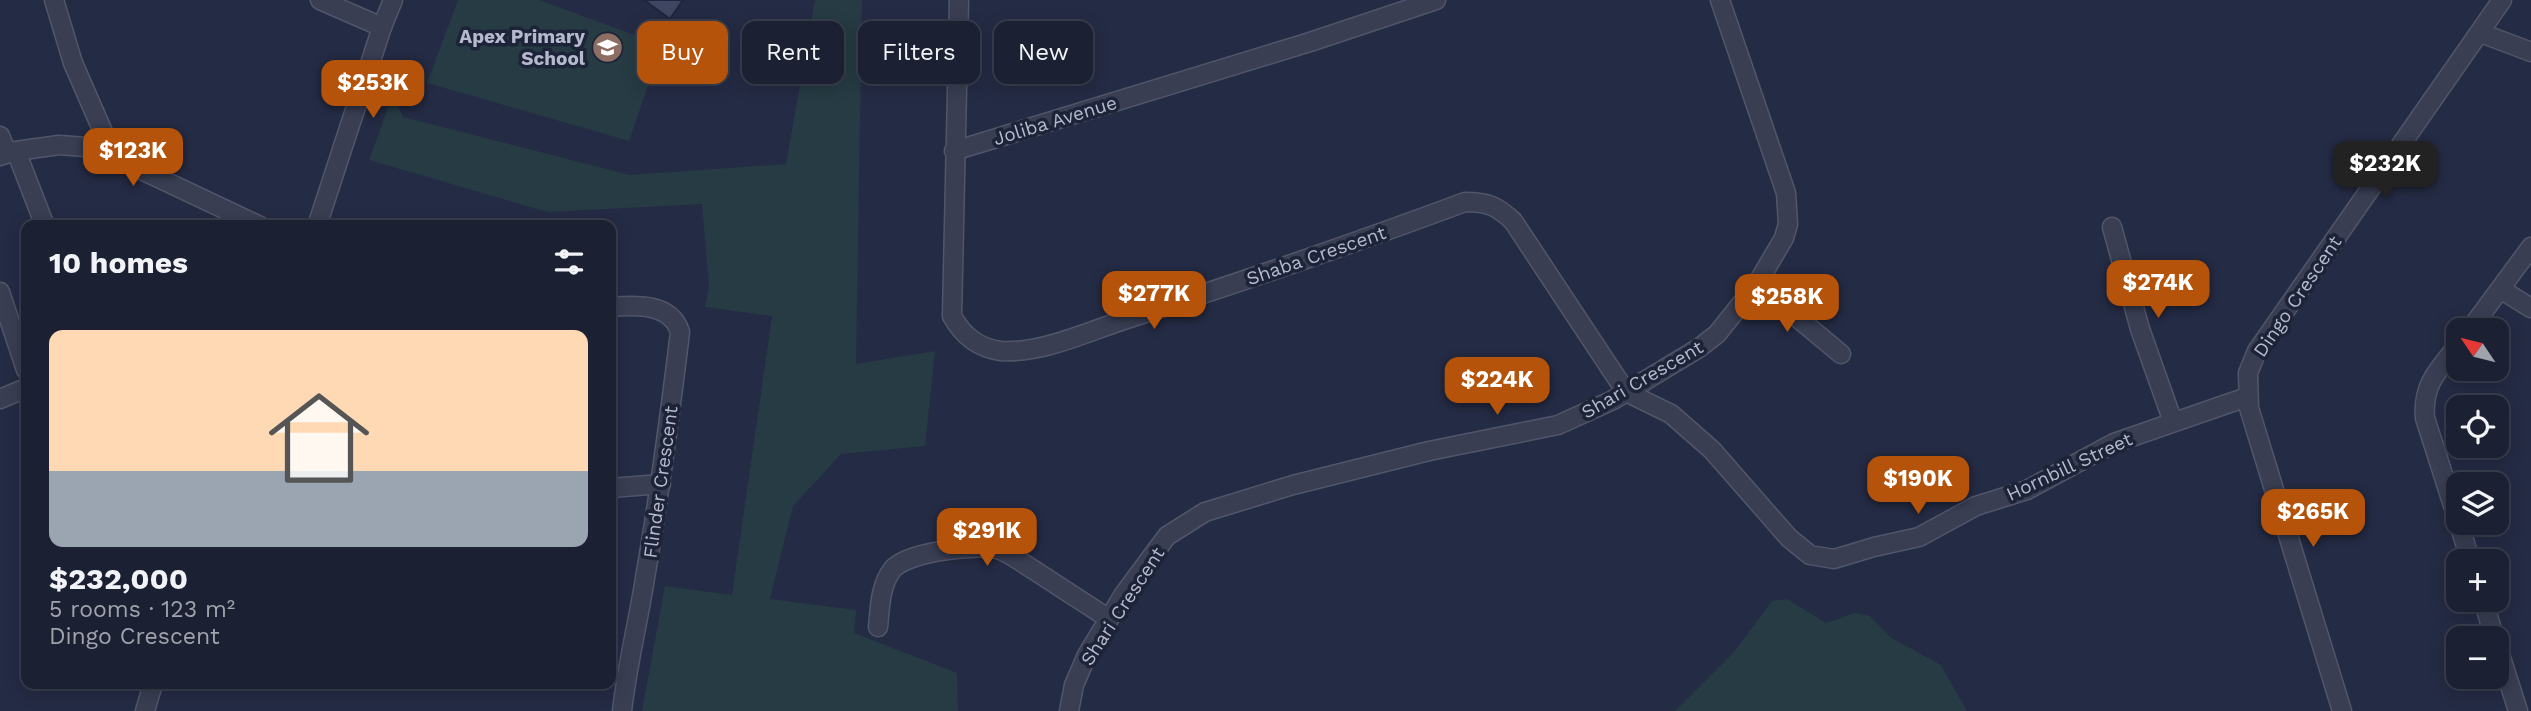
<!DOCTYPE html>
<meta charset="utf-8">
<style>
:root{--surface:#1b2033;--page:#24283b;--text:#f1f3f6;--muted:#a0a3ac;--line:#393e4e;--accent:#b45309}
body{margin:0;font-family:"Work Sans",sans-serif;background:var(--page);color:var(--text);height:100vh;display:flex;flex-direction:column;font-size:26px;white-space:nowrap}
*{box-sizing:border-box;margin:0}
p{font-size:23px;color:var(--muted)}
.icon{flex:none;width:38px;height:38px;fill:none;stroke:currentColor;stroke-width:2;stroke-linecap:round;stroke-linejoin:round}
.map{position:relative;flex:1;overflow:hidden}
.sheet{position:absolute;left:21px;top:220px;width:595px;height:469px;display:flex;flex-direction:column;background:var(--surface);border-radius:14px;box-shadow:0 4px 18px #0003,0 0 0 2px var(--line)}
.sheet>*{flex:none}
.guide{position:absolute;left:637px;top:21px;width:665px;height:63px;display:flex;gap:14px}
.needle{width:46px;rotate:305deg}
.buttons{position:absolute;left:2446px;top:318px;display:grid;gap:14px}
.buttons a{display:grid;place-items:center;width:63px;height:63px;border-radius:14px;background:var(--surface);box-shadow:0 4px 18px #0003,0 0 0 2px var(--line);font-size:35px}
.price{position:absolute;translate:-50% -60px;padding:0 16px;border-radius:14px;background:var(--accent);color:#fff;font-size:23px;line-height:46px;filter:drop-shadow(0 2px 4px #0008)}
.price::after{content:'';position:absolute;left:50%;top:42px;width:21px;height:16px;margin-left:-10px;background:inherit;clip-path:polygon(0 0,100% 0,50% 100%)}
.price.current{background:#222;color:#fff}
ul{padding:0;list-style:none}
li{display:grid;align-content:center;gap:14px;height:371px;padding:0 28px}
li span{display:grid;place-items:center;height:217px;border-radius:14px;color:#555}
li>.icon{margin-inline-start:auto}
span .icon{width:126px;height:126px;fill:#fffc;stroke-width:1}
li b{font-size:30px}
h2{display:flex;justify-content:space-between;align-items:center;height:84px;padding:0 28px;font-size:30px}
.chip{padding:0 24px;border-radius:14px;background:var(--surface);box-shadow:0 4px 18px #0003,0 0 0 2px var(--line);font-size:24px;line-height:63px}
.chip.current{background:var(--accent);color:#fff}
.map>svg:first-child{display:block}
.green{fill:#263b44}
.building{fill:#3e4661;stroke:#1f253a;stroke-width:2}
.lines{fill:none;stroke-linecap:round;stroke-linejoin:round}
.minor-casing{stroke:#51566a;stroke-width:21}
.minor{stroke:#393e53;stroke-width:18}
.labels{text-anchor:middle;stroke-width:7;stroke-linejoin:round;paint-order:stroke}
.poi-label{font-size:19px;font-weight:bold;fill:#b6bacd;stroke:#1d2338;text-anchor:end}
.street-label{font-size:19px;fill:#b6bacd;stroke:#1d2338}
</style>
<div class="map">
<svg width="2531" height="711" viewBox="0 0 2531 711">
<rect width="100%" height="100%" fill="#242b44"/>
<!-- green -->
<g class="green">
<polygon points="458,0 539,0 662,45 629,141 427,83"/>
<polygon points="815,0 862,0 856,364 935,351 925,446 841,454 793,506 770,599 856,610 854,633 957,673 958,711 642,711 665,586 732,595 772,316 705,307 709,286 702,204 548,212 369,160 393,94 403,117 630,175 786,164"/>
<polygon points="1787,599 1826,623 1855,613 1870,616 1890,637 1941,665 1967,711 1675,711 1734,652 1772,601"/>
</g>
<!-- building -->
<polygon class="building" points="644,0 683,0 670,19"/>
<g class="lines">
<defs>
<g id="minor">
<polyline points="54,0 73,63 114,157"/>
<polyline points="320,0 382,27"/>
<path d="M959,0L952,316C963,336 978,348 1001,351C1040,354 1087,332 1124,320C1238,283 1352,244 1465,202C1488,202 1497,206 1513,221L1626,392L1671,414L1712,450L1789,538L1810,555L1834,559L1874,547L1919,537L1976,506L2027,490L2114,443L2247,397"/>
<polyline points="2481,33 2531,52"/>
<polyline points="0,136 7,153"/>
<polyline points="16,151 45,226"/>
<polyline points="954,151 1310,42 1436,0"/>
<polyline points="0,156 16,151 59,145 86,147 114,157 260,226"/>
<polyline points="317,226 382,27 393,0"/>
<polyline points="2112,227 2140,329 2173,422"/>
<polyline points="1757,284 1841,354"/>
<polyline points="2502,290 2531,308"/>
<polyline points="0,292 26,370"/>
<path d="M611,307C636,305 671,303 680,332C670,415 659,497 645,578C638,623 627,666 622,711"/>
<polyline points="2469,331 2531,247"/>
<path d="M2459,344C2439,369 2422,384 2425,418L2471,562"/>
<polyline points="0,399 26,388"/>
<polyline points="611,488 661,484"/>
<polyline points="2483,600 2495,639"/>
<path d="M878,627C880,608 880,586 892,570C905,552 979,543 1000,550C1013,555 1025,565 1037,572C1061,588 1085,603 1109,619"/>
<polyline points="2497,645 2518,711"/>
<polyline points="145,711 153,684"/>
<polyline points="1069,711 1074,685 1087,655 1124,594 1167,536 1205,512 1293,485 1429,451 1558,425 1613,400 1699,348 1717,334 1757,284 1784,238 1788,224 1786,193 1720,0"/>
<polyline points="2342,711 2249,408 2248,373 2257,351 2502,0"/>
</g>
</defs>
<!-- minor casing -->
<use href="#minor" class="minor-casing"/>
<!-- minor -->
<use href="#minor" class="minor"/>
</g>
<!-- icons -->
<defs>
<symbol id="school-disc" viewBox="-11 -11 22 22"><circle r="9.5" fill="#8d6e63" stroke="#1d2338"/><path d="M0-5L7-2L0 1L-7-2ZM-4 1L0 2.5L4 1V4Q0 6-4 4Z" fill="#fff"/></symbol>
</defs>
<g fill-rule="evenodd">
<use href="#school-disc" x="590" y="30" width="35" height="35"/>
</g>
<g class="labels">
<!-- poi labels -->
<g class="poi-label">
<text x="585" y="43">Apex Primary<tspan x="585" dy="22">School</tspan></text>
</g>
<!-- street labels -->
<g class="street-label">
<text transform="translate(1055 120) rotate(-17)" y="7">Joliba Avenue</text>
<text transform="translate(1316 255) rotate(-19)" y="7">Shaba Crescent</text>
<text transform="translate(2297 296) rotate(-56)" y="7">Dingo Crescent</text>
<text transform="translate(1642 379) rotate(-30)" y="7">Shari Crescent</text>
<text transform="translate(2069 466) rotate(-25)" y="7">Hornbill Street</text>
<text transform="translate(660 482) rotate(-82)" y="7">Flinder Crescent</text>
<text transform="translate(1122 606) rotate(-57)" y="7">Shari Crescent</text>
</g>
</g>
</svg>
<div class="buttons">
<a><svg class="needle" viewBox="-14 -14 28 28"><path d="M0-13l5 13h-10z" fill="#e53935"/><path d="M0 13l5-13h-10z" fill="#a0a3ac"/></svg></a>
<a><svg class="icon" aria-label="locate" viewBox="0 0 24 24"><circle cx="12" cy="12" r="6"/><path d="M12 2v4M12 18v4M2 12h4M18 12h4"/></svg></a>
<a><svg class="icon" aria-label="layers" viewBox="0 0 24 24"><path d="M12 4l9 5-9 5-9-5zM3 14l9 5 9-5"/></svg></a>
<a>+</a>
<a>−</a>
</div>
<b class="price" style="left:373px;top:120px">$253K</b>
<b class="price" style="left:133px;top:188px">$123K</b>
<b class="price current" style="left:2385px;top:201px">$232K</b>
<b class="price" style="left:2158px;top:320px">$274K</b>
<b class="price" style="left:1154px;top:331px">$277K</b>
<b class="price" style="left:1787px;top:334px">$258K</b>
<b class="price" style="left:1497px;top:417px">$224K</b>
<b class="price" style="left:1918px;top:516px">$190K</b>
<b class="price" style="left:2313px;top:549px">$265K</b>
<b class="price" style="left:987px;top:568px">$291K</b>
<div class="guide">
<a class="chip current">Buy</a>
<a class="chip">Rent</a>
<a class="chip">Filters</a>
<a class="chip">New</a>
</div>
<section class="sheet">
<h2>10 homes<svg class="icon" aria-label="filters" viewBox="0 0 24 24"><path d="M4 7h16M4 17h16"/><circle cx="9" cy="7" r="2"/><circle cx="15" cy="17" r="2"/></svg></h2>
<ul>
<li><span style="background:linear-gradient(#ffd9b3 65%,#9aa5b1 0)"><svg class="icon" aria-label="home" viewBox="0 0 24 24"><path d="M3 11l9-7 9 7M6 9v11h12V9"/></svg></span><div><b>$232,000</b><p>5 rooms · 123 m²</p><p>Dingo Crescent</p></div></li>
</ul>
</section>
</div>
